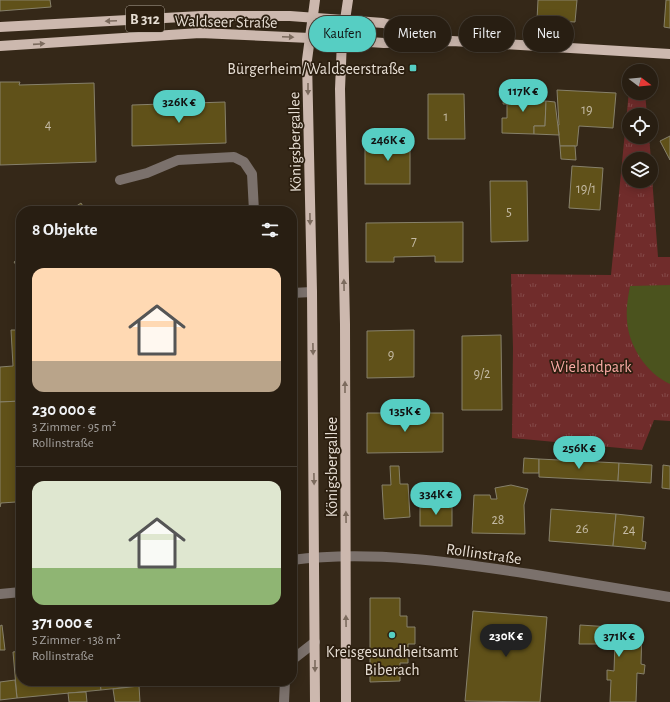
<!DOCTYPE html>
<html lang="de">
<meta charset="utf-8">
<style>
:root{--surface:#281e12;--page:#30271b;--text:#f1f3f6;--muted:#a5a29f;--line:#443c32;--accent:#56cec3}
body{margin:0;font-family:"Alegreya Sans",sans-serif;background:var(--page);color:var(--text);height:100vh;display:flex;flex-direction:column;font-size:15px;white-space:nowrap}
*{box-sizing:border-box;margin:0}
p{font-size:13px;color:var(--muted)}
.icon{flex:none;width:22px;height:22px;fill:none;stroke:currentColor;stroke-width:2;stroke-linecap:round;stroke-linejoin:round}
.map{position:relative;flex:1;overflow:hidden}
.sheet{position:absolute;left:16px;top:206px;width:281px;height:480px;display:flex;flex-direction:column;background:var(--surface);border-radius:16px;box-shadow:0 2px 10px #0003,0 0 0 1px var(--line)}
.sheet>*{flex:none}
.guide{position:absolute;left:309px;top:16px;width:301px;height:36px;display:flex;gap:8px}
.needle{width:26px;rotate:106deg}
.buttons{position:absolute;left:622px;top:64px;display:grid;gap:8px}
.buttons a{display:grid;place-items:center;width:36px;height:36px;border-radius:50%;background:var(--surface);box-shadow:0 2px 10px #0003,0 0 0 1px var(--line);font-size:20px}
.price{position:absolute;translate:-50% -34px;padding:0 9px;border-radius:14px;background:var(--accent);color:#111;font-size:13px;line-height:26px;filter:drop-shadow(0 1px 2px #0008)}
.price::after{content:'';position:absolute;left:50%;top:24px;width:12px;height:9px;margin-left:-6px;background:inherit;clip-path:polygon(0 0,100% 0,50% 100%)}
.price.selected{background:#222;color:#fff}
ul{padding:0;list-style:none}
li{display:grid;align-content:center;gap:8px;height:212px;padding:0 16px}
li+li{border-top:1px solid var(--line)}
li span{display:grid;place-items:center;height:124px;border-radius:12px;color:#555}
li>.icon{margin-inline-start:auto}
span .icon{width:72px;height:72px;fill:#fffc;stroke-width:1}
li b{font-size:17px}
h2{display:flex;justify-content:space-between;align-items:center;height:48px;padding:0 16px;font-size:17px}
.chip{padding:0 14px;border-radius:18px;background:var(--surface);box-shadow:0 2px 10px #0003,0 0 0 1px var(--line);font-size:14px;line-height:36px}
.chip.selected{background:var(--accent);color:#111}
.map>svg:first-child{display:block}
.park{fill:url(#park-tufts)}
.water{fill:#4b531e}
.building{fill:#605119;stroke:#87816b}
.lines{fill:none;stroke-linecap:round;stroke-linejoin:round}
.minor{stroke:#7b716c;stroke-width:10}
.major{stroke:#ccb8ae;stroke-width:10}
.oneway{fill:#7c6b5e}
.poi-dot{fill:#56cec3;stroke:#2b1e0f;stroke-width:1.5}
.labels{text-anchor:middle;stroke-width:3.5;stroke-linejoin:round;paint-order:stroke}
.number-label{font-size:14px;fill:#c4baa4}
.shield{fill:#2b1e0f;stroke:#aea498;stroke-width:1}
.shield-label{font-size:15px;font-weight:bold;fill:#e6ddd3}
.street-label{font-size:16px;fill:#e6ddd3;stroke:#2b1e0f}
.poi-label{font-size:16px;fill:#e6ddd3;stroke:#2b1e0f;text-anchor:end}
.park-label{font-size:16px;fill:#f9aaa5;stroke:#2b1e0f}
</style>
<div class="map">
<svg width="670" height="702" viewBox="0 0 670 702">
<defs>
<pattern id="park-tufts" width="24" height="20" patternUnits="userSpaceOnUse"><rect width="24" height="20" fill="#702c2b"/><path d="M3 7l-1-3M5 7V3M7 7l1-3M15 17l-1-3M17 17v-4M19 17l1-3" fill="none" stroke="#844a49"/></pattern>
</defs>
<rect width="100%" height="100%" fill="#352818"/>
<!-- park -->
<polygon class="park" points="629,91 629,93 645,93 647,115 629,115 629,137 649,137 651,159 629,159 629,181 651,181 651,164 658,257 670,257 670,421 654,420 642,450 512,438 513,348 511,274 611,275"/>
<!-- water -->
<path class="water" d="M670,285V384C646,373 628,345 627,320C626,308 628,297 630,286Z"/>
<!-- building -->
<g class="building">
<polygon points="0,0 50,0 51,7 0,11"/>
<polygon points="538,0 577,0 575,22 537,20"/>
<polygon points="666,0 670,0 670,28 664,27"/>
<polygon points="0,82 20,82 19,85 94,83 96,162 0,165"/>
<polygon points="557,90 616,93 613,128 579,126 577,146 560,146 558,125 559,125"/>
<polygon points="508,91 536,92 536,101 546,101 545,126 534,126 534,134 502,133 502,118 507,118 507,104 503,104 504,96 508,96"/>
<polygon points="428,94 464,94 465,139 428,139"/>
<polygon points="546,101 555,102 559,135 534,134 534,126 545,126"/>
<polygon points="225,102 226,143 132,146 132,105"/>
<polygon points="670,136 670,160 660,141"/>
<rect x="365" y="139" width="45" height="45"/>
<polygon points="560,146 575,146 576,160 561,159"/>
<polygon points="572,166 603,168 600,210 569,208"/>
<polygon points="490,181 527,181 528,241 491,242"/>
<polygon points="81,203 86,211 69,211"/>
<polygon points="17,217 21,217 21,241 18,242"/>
<polygon points="463,222 463,262 435,262 435,256 394,257 394,262 366,262 366,223"/>
<polygon points="21,257 21,272 14,262"/>
<polygon points="11,330 21,330 21,401 0,402 0,367 13,366"/>
<polygon points="414,330 414,377 367,378 367,331"/>
<polygon points="501,335 502,410 462,410 462,336"/>
<polygon points="21,401 21,506 16,507 16,502 1,503 0,507 0,402"/>
<polygon points="367,413 443,413 443,452 367,453"/>
<polygon points="524,458 539,459 539,473 523,473"/>
<polygon points="539,459 619,463 618,481 539,477"/>
<polygon points="619,463 652,465 651,483 618,481"/>
<polygon points="663,465 670,466 670,489 662,488"/>
<polygon points="390,466 399,466 400,484 408,484 410,517 384,519 382,485 391,485"/>
<polygon points="511,485 528,489 524,505 525,534 472,533 474,495 490,495 491,499 497,499 495,488"/>
<rect x="420" y="505" width="32" height="21"/>
<polygon points="551,509 616,514 613,546 549,541"/>
<polygon points="616,514 644,517 642,541 646,542 645,549 613,546"/>
<polygon points="370,598 400,598 400,616 407,616 407,627 415,627 415,644 408,644 408,663 400,663 400,681 370,682"/>
<polygon points="473,611 547,617 540,702 465,701"/>
<polygon points="2,625 5,650 0,650 0,626"/>
<polygon points="580,625 642,629 641,664 645,665 644,674 637,673 636,702 610,702 611,680 607,680 607,670 614,671 615,642 606,642 606,644 579,644"/>
<polygon points="21,651 21,681 100,681 101,690 17,698 13,652"/>
<polygon points="15,680 17,698 0,700 0,682"/>
<polygon points="100,681 156,681 157,684 101,690"/>
<polygon points="139,686 140,702 115,702 113,689"/>
<polygon points="86,692 87,702 69,702 68,693"/>
</g>
<g class="lines">
<!-- minor -->
<g class="minor">
<polyline points="120,180 147,173 178,160 234,157 244,162 252,174 254,211"/>
<polyline points="292,293 312,292"/>
<path d="M292,560C371,550 452,562 530,574C576,582 623,589 670,597"/>
<polyline points="0,594 21,592"/>
<polyline points="292,660 315,642"/>
<polyline points="284,702 285,681"/>
</g>
<!-- major -->
<g class="major">
<polyline points="315,0 307,60 312,292 315,702"/>
<polyline points="0,27 201,16 290,16 383,23 439,38"/>
<polyline points="0,46 200,33 310,38 384,43 452,41 670,54"/>
<polyline points="346,702 345,324 340,89 342,40 348,0"/>
</g>
</g>
<!-- one-way arrows -->
<defs><path id="oneway-solid" d="M-6-.8H1V-3.2L6.5 0L1 3.2V.8H-6Z"/></defs>
<g class="oneway">
<use href="#oneway-solid" transform="translate(111 21) rotate(177)"/>
<use href="#oneway-solid" transform="translate(288 37) rotate(2)"/>
<use href="#oneway-solid" transform="translate(39 44) rotate(-4)"/>
<use href="#oneway-solid" transform="translate(308 89) rotate(90)"/>
<use href="#oneway-solid" transform="translate(310 219) rotate(89)"/>
<use href="#oneway-solid" transform="translate(344 285) rotate(-91)"/>
<use href="#oneway-solid" transform="translate(313 349) rotate(89)"/>
<use href="#oneway-solid" transform="translate(345 387) rotate(-90)"/>
<use href="#oneway-solid" transform="translate(314 479) rotate(89)"/>
<use href="#oneway-solid" transform="translate(346 517) rotate(-91)"/>
<use href="#oneway-solid" transform="translate(346 621) rotate(-91)"/>
<use href="#oneway-solid" transform="translate(315 666) rotate(90)"/>
</g>
<!-- markers -->
<g class="poi-dot">
<rect x="409" y="64" width="8" height="8" rx="2"/>
<circle cx="392" cy="635" r="4"/>
</g>
<g class="labels">
<!-- number labels -->
<g class="number-label">
<text x="587" y="114">19</text>
<text x="446" y="121">1</text>
<text x="48" y="129">4</text>
<text x="586" y="193">19/1</text>
<text x="509" y="216">5</text>
<text x="414" y="245">7</text>
<text x="391" y="359">9</text>
<text x="482" y="378">9/2</text>
<text x="498" y="524">28</text>
<text x="582" y="533">26</text>
<text x="629" y="534">24</text>
</g>
<!-- shield labels -->
<rect class="shield" x="126" y="6" width="38" height="26" rx="3"/>
<g class="shield-label">
<text x="145" y="24">B 312</text>
</g>
<!-- street labels -->
<g class="street-label">
<text transform="translate(226 21) rotate(1)" y="6">Waldseer Straße</text>
<text transform="translate(294 142) rotate(-91)" y="6">Königsbergallee</text>
<text transform="translate(331 467) rotate(-90)" y="6">Königsbergallee</text>
<text transform="translate(484 553) rotate(8)" y="6">Rollinstraße</text>
</g>
<!-- poi labels -->
<g class="poi-label">
<text x="405" y="74">Bürgerheim/Waldseerstraße</text>
<text x="392" y="657" text-anchor="middle">Kreisgesundheitsamt<tspan x="392" dy="18">Biberach</tspan></text>
</g>
<!-- park labels -->
<g class="park-label">
<text x="591" y="372">Wielandpark</text>
</g>
</g>
</svg>
<div class="buttons">
<a><svg class="needle" viewBox="-14 -14 28 28"><path d="M0-13l5 13h-10z" fill="#e53935"/><path d="M0 13l5-13h-10z" fill="#a5a29f"/></svg></a>
<a><svg class="icon" aria-label="locate" viewBox="0 0 24 24"><circle cx="12" cy="12" r="6"/><path d="M12 2v4M12 18v4M2 12h4M18 12h4"/></svg></a>
<a><svg class="icon" aria-label="layers" viewBox="0 0 24 24"><path d="M12 4l9 5-9 5-9-5zM3 14l9 5 9-5"/></svg></a>
</div>
<b class="price" style="left:523px;top:113px">117K €</b>
<b class="price" style="left:179px;top:124px">326K €</b>
<b class="price" style="left:388px;top:162px">246K €</b>
<b class="price" style="left:405px;top:433px">135K €</b>
<b class="price" style="left:579px;top:470px">256K €</b>
<b class="price" style="left:436px;top:516px">334K €</b>
<b class="price selected" style="left:506px;top:658px">230K €</b>
<b class="price" style="left:619px;top:658px">371K €</b>
<div class="guide">
<a class="chip selected">Kaufen</a>
<a class="chip">Mieten</a>
<a class="chip">Filter</a>
<a class="chip">Neu</a>
</div>
<section class="sheet">
<h2>8 Objekte<svg class="icon" aria-label="filters" viewBox="0 0 24 24"><path d="M4 7h16M4 17h16"/><circle cx="9" cy="7" r="2"/><circle cx="15" cy="17" r="2"/></svg></h2>
<ul>
<li><span style="background:linear-gradient(#ffd9b3 75%,#b9a48a 0)"><svg class="icon" aria-label="home" viewBox="0 0 24 24"><path d="M3 11l9-7 9 7M6 9v11h12V9"/></svg></span><div><b>230 000 €</b><p>3 Zimmer · 95 m²</p><p>Rollinstraße</p></div></li>
<li><span style="background:linear-gradient(#dfe7d0 70%,#8fb573 0)"><svg class="icon" aria-label="home" viewBox="0 0 24 24"><path d="M3 11l9-7 9 7M6 9v11h12V9"/></svg></span><div><b>371 000 €</b><p>5 Zimmer · 138 m²</p><p>Rollinstraße</p></div></li>
</ul>
</section>
</div>
